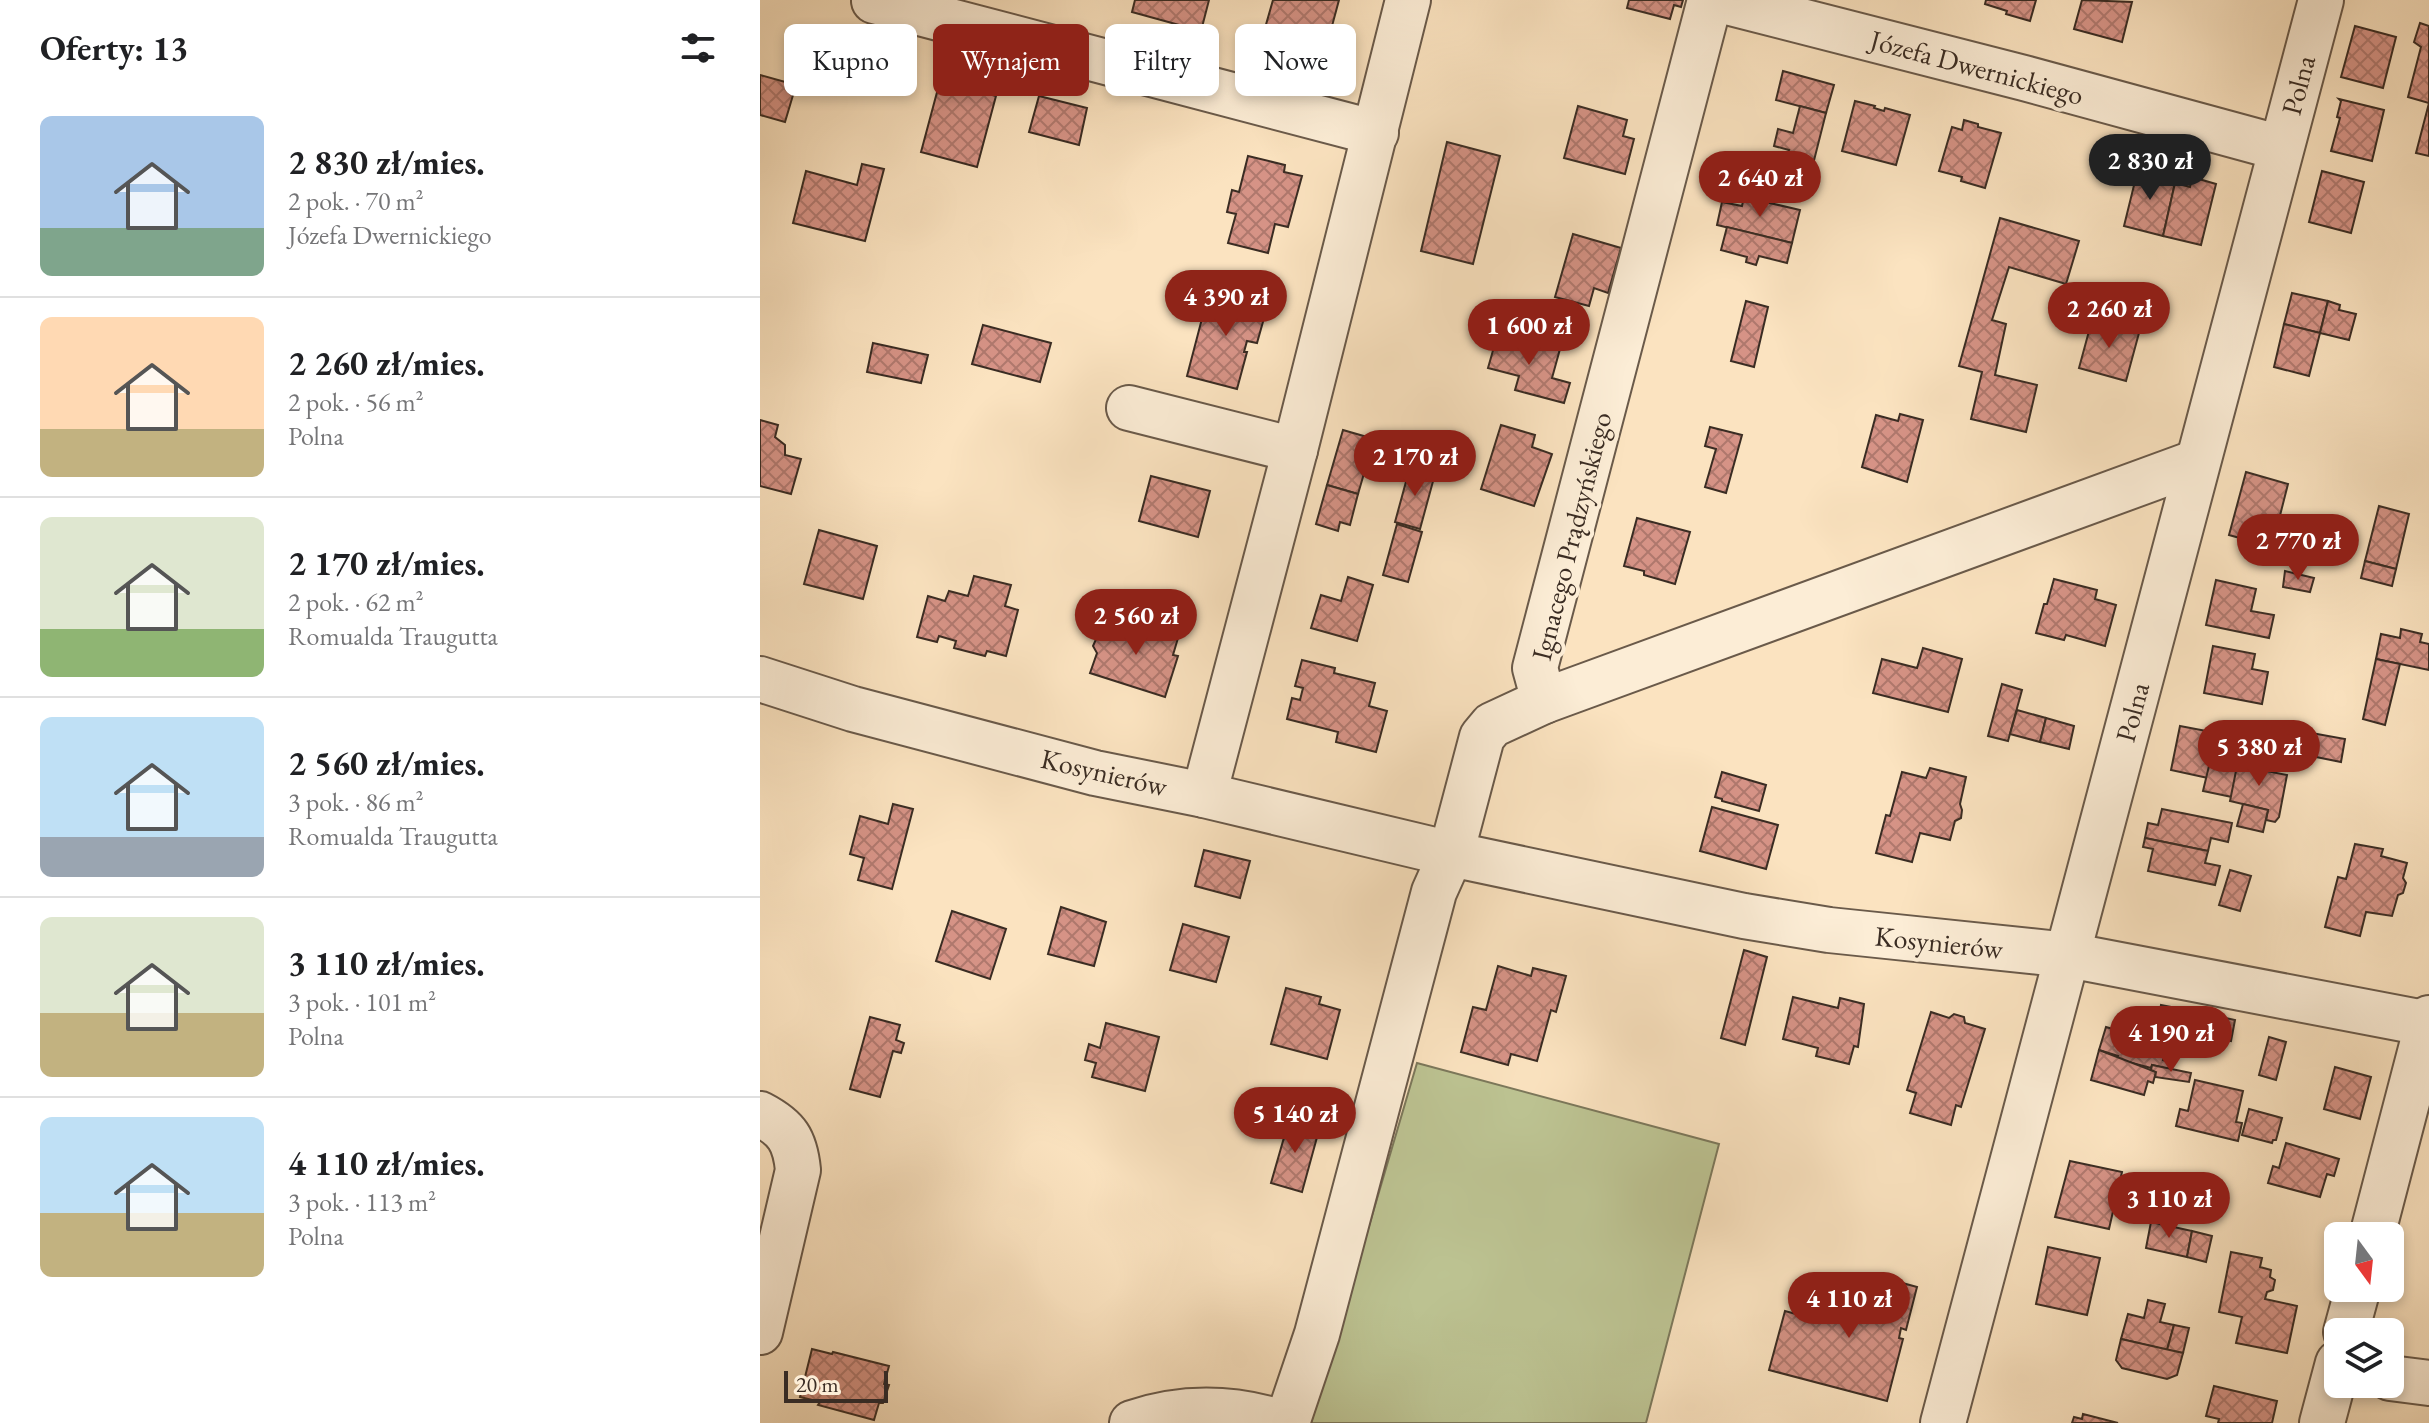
<!DOCTYPE html>
<html lang="pl">
<meta charset="utf-8">
<style>
:root{--surface:#fff;--page:#f6f6f6;--text:#202124;--muted:#757577;--line:#e0e0e0;--accent:#8f2418}
body{margin:0;font-family:"EB Garamond",serif;background:var(--page);color:var(--text);height:100vh;display:flex;flex-direction:column;font-size:30px;white-space:nowrap}
*{box-sizing:border-box;margin:0}
p{font-size:26px;color:var(--muted)}
.icon{flex:none;width:44px;height:44px;fill:none;stroke:currentColor;stroke-width:2;stroke-linecap:round;stroke-linejoin:round}
.map{position:relative;flex:1;overflow:hidden}
.sheet{display:flex;flex-direction:column;background:var(--surface);width:760px}
.sheet>*{flex:none}
.banner{position:absolute;left:24px;top:24px;width:760px;height:72px;display:flex;gap:16px}
.needle{width:52px;rotate:165deg}
.tools{position:absolute;left:1564px;top:1222px;display:grid;gap:16px}
.tools a{display:grid;place-items:center;width:80px;height:80px;border-radius:12px;background:var(--surface);box-shadow:0 4px 12px #0003;font-size:40px}
.scale{position:absolute;left:24px;bottom:20px;width:104px;box-sizing:border-box;padding-left:8px;border:4px solid #3a2c23;border-top:0;font-size:22px;line-height:28px;white-space:nowrap;color:#3a2c23;-webkit-text-stroke:6px #fcedd6;paint-order:stroke}
.price{position:absolute;translate:-50% -68px;padding:0 18px;border-radius:28px;background:var(--accent);color:#fff;font-size:26px;line-height:52px;filter:drop-shadow(0 2px 4px #0008)}
.price::after{content:'';position:absolute;left:50%;top:48px;width:24px;height:18px;margin-left:-12px;background:inherit;clip-path:polygon(0 0,100% 0,50% 100%)}
.price.current{background:#222;color:#fff}
ul{padding:0;list-style:none}
li{display:flex;align-items:center;gap:24px;height:200px;padding:0 40px}
li+li{border-top:2px solid var(--line)}
li span{display:grid;place-items:center;flex:none;width:224px;height:160px;border-radius:12px;color:#555}
li>.icon{margin-inline-start:auto}
span .icon{width:96px;height:96px;fill:#fffc;stroke-width:1}
li b{font-size:34px}
h2{display:flex;justify-content:space-between;align-items:center;height:96px;padding:0 40px;font-size:34px}
.chip{padding:0 28px;border-radius:12px;background:var(--surface);box-shadow:0 4px 12px #0003;font-size:28px;line-height:72px}
.chip.current{background:var(--accent);color:#fff}
main{display:flex;flex:1;min-height:0}
.map>svg:first-child{display:block}
.green{fill:#bdc493;stroke:#7c785b;stroke-width:2}
.building{fill:url(#building-cross-hatch);stroke:#3a2c23;stroke-width:2}
.lines{fill:none;stroke-linecap:round;stroke-linejoin:round}
.minor-casing{stroke:#6a5a4a;stroke-width:48}
.minor{stroke:#fcedd6;stroke-width:44}
.labels{text-anchor:middle;stroke-width:8;stroke-linejoin:round;paint-order:stroke}
.street-label{font-size:28px;fill:#3a2c23;stroke:#fcedd6}
</style>
<main>
<section class="sheet">
<h2>Oferty: 13<svg class="icon" aria-label="filters" viewBox="0 0 24 24"><path d="M4 7h16M4 17h16"/><circle cx="9" cy="7" r="2"/><circle cx="15" cy="17" r="2"/></svg></h2>
<ul>
<li><span style="background:linear-gradient(#a9c7e8 70%,#7fa58c 0)"><svg class="icon" aria-label="home" viewBox="0 0 24 24"><path d="M3 11l9-7 9 7M6 9v11h12V9"/></svg></span><div><b>2 830 zł/mies.</b><p>2 pok. · 70 m²</p><p>Józefa Dwernickiego</p></div></li>
<li><span style="background:linear-gradient(#ffd9b3 70%,#c2b280 0)"><svg class="icon" aria-label="home" viewBox="0 0 24 24"><path d="M3 11l9-7 9 7M6 9v11h12V9"/></svg></span><div><b>2 260 zł/mies.</b><p>2 pok. · 56 m²</p><p>Polna</p></div></li>
<li><span style="background:linear-gradient(#dfe7d0 70%,#8fb573 0)"><svg class="icon" aria-label="home" viewBox="0 0 24 24"><path d="M3 11l9-7 9 7M6 9v11h12V9"/></svg></span><div><b>2 170 zł/mies.</b><p>2 pok. · 62 m²</p><p>Romualda Traugutta</p></div></li>
<li><span style="background:linear-gradient(#bfe0f5 75%,#9aa5b1 0)"><svg class="icon" aria-label="home" viewBox="0 0 24 24"><path d="M3 11l9-7 9 7M6 9v11h12V9"/></svg></span><div><b>2 560 zł/mies.</b><p>3 pok. · 86 m²</p><p>Romualda Traugutta</p></div></li>
<li><span style="background:linear-gradient(#dfe7d0 60%,#c2b280 0)"><svg class="icon" aria-label="home" viewBox="0 0 24 24"><path d="M3 11l9-7 9 7M6 9v11h12V9"/></svg></span><div><b>3 110 zł/mies.</b><p>3 pok. · 101 m²</p><p>Polna</p></div></li>
<li><span style="background:linear-gradient(#bfe0f5 60%,#c2b280 0)"><svg class="icon" aria-label="home" viewBox="0 0 24 24"><path d="M3 11l9-7 9 7M6 9v11h12V9"/></svg></span><div><b>4 110 zł/mies.</b><p>3 pok. · 113 m²</p><p>Polna</p></div></li>
</ul>
</section>
<div class="map">
<svg width="1669" height="1423" viewBox="0 0 1669 1423">
<defs>
<pattern id="building-cross-hatch" width="8" height="8" patternUnits="userSpaceOnUse" patternTransform="scale(2)"><rect width="8" height="8" fill="#d69386"/><path d="M0 0l8 8M0 8l8-8" fill="none" stroke="#af786d"/></pattern>
</defs>
<rect width="100%" height="100%" fill="#fbe3c0"/>
<filter id="stains"><feTurbulence type="fractalNoise" baseFrequency=".0025" numOctaves="4"/><feColorMatrix values="0 0 0 0 .2 0 0 0 0 .09 0 0 0 0 .02 0 0 0 .5 -.17"/></filter>
<radialGradient id="worn" r=".72"><stop offset=".6" stop-color="#630" stop-opacity="0"/><stop offset="1" stop-color="#630" stop-opacity=".3"/></radialGradient>
<!-- green -->
<polygon class="green" points="657,1063 959,1144 886,1423 551,1423"/>
<!-- building -->
<g class="building">
<polygon points="375,0 449,0 441,31 372,12"/>
<polygon points="513,0 579,0 562,63 542,57 543,53 501,42"/>
<polygon points="869,0 923,0 921,7 914,5 910,19 867,8"/>
<polygon points="1226,0 1276,0 1270,21 1246,14 1247,11 1225,4"/>
<polygon points="1322,0 1372,2 1362,42 1314,29"/>
<polygon points="1660,23 1669,26 1669,156 1656,153 1669,103 1648,97 1661,47 1654,42"/>
<polygon points="1595,26 1636,37 1623,88 1581,77"/>
<polygon points="1023,71 1074,85 1066,113 1016,100"/>
<polygon points="0,75 36,85 25,122 0,115"/>
<polygon points="180,81 236,96 217,167 161,152"/>
<polygon points="279,96 327,108 319,145 269,132"/>
<polygon points="1579,99 1624,110 1612,161 1571,151 1580,118 1577,117 1581,101"/>
<polygon points="1095,101 1115,106 1114,108 1124,111 1125,108 1150,115 1136,165 1082,151"/>
<polygon points="818,106 867,120 863,136 874,139 865,174 804,158"/>
<polygon points="1040,106 1066,113 1047,188 1021,181 1029,150 1014,146 1018,129 1033,133"/>
<polygon points="1204,120 1218,124 1218,127 1241,133 1225,188 1201,181 1202,177 1179,171 1192,127 1202,130"/>
<polygon points="687,142 740,156 713,264 661,251"/>
<polygon points="488,156 525,165 524,172 542,176 528,227 515,224 508,253 468,243 476,214 467,212 472,190 479,192"/>
<polygon points="102,164 124,169 105,241 33,223 46,171 97,185"/>
<polygon points="1379,165 1403,171 1400,180 1415,183 1403,236 1364,226"/>
<polygon points="1562,171 1604,182 1591,233 1549,222"/>
<polygon points="1432,177 1456,184 1441,245 1403,236 1415,183 1430,187"/>
<polygon points="984,197 1040,210 1032,243 957,225 962,202 982,206"/>
<polygon points="1240,218 1319,241 1306,284 1249,267 1232,320 1246,324 1235,375 1277,385 1266,432 1211,419 1222,372 1199,366"/>
<polygon points="967,227 1032,243 1027,263 999,256 996,265 986,262 987,257 961,250"/>
<polygon points="813,234 861,248 848,293 834,288 829,306 795,297"/>
<polygon points="450,288 508,304 497,343 487,341 484,352 487,352 477,389 427,376"/>
<polygon points="1532,293 1568,301 1560,333 1524,324"/>
<polygon points="986,301 1008,307 994,367 971,361"/>
<polygon points="1568,301 1580,305 1579,310 1596,314 1589,340 1560,333"/>
<polygon points="1332,320 1379,333 1366,381 1319,368"/>
<polygon points="1524,324 1560,333 1549,376 1514,367"/>
<polygon points="223,325 291,343 280,382 212,364"/>
<polygon points="738,333 800,349 792,378 810,383 804,403 755,390 759,376 728,368"/>
<polygon points="113,343 168,355 161,383 107,372"/>
<polygon points="1140,414 1163,420 1147,482 1102,467 1116,415 1138,421"/>
<polygon points="0,420 18,425 15,437 25,445 25,455 41,459 31,494 0,486"/>
<polygon points="741,425 775,435 772,447 792,454 774,506 721,489"/>
<polygon points="950,427 982,435 966,493 945,487 956,449 945,446"/>
<polygon points="583,430 614,439 598,494 567,485"/>
<polygon points="650,467 675,474 660,529 635,522"/>
<polygon points="1486,472 1528,484 1512,547 1469,535"/>
<polygon points="391,476 450,491 438,537 379,521"/>
<polygon points="567,485 598,494 590,525 580,522 578,531 556,524"/>
<polygon points="1619,506 1649,514 1636,569 1605,561"/>
<polygon points="877,518 930,532 915,584 884,575 884,571 864,566"/>
<polygon points="637,524 662,532 648,582 623,575"/>
<polygon points="59,530 117,546 103,599 44,584"/>
<polygon points="1605,561 1636,569 1632,586 1601,578"/>
<polygon points="1525,571 1554,578 1550,592 1523,587"/>
<polygon points="214,576 251,585 245,606 258,610 246,656 227,651 225,656 194,648 196,641 179,636 177,642 157,637 168,596 185,601 189,591 208,596"/>
<polygon points="588,577 613,585 597,641 551,628 561,595 581,601"/>
<polygon points="1294,579 1337,590 1335,599 1356,605 1345,646 1306,635 1304,640 1276,633 1284,604 1287,604"/>
<polygon points="1456,580 1496,589 1491,611 1514,615 1509,638 1446,625"/>
<polygon points="352,618 418,638 413,655 418,656 405,697 330,673 337,653 333,646 337,637 347,633"/>
<polygon points="1641,629 1662,634 1660,642 1669,644 1669,670 1616,659 1621,634 1640,638"/>
<polygon points="1453,646 1495,654 1492,669 1508,672 1502,704 1444,693"/>
<polygon points="1163,648 1202,659 1188,712 1113,693 1122,659 1157,668"/>
<polygon points="1616,659 1640,664 1625,725 1603,719"/>
<polygon points="542,660 575,668 574,673 615,683 609,706 627,711 616,752 576,742 578,732 527,719 532,698 540,700 543,688 535,686"/>
<polygon points="1242,684 1262,690 1248,741 1228,736"/>
<polygon points="1257,710 1286,718 1280,742 1250,734"/>
<polygon points="1286,718 1314,726 1309,749 1280,742"/>
<polygon points="1508,724 1546,732 1541,754 1504,747"/>
<polygon points="1420,726 1457,733 1448,778 1411,770"/>
<polygon points="1546,732 1585,739 1581,762 1541,754"/>
<polygon points="1454,745 1480,751 1472,797 1443,791"/>
<polygon points="1479,756 1492,758 1491,768 1527,775 1519,817 1515,822 1506,820 1508,810 1470,801"/>
<polygon points="1170,768 1206,777 1200,804 1202,810 1201,818 1195,821 1190,840 1160,833 1152,862 1116,853 1126,815 1130,816 1142,772 1166,778"/>
<polygon points="962,772 1006,785 999,811 962,801 962,799 955,797"/>
<polygon points="133,804 153,809 132,889 98,880 104,858 90,854 100,816 128,824"/>
<polygon points="1483,804 1508,810 1503,832 1477,826"/>
<polygon points="952,807 1018,825 1006,869 940,851"/>
<polygon points="1402,809 1472,823 1468,842 1451,838 1448,851 1385,838 1388,823 1398,825"/>
<polygon points="1385,838 1448,851 1445,863 1460,866 1455,885 1388,871 1393,849 1383,847"/>
<polygon points="1595,844 1623,849 1621,856 1647,863 1643,878 1646,883 1643,893 1638,895 1632,916 1606,912 1600,936 1565,927 1578,877 1586,879"/>
<polygon points="444,850 490,861 480,898 435,886"/>
<polygon points="1470,870 1491,876 1480,911 1459,905"/>
<polygon points="301,907 346,922 334,966 288,954"/>
<polygon points="192,911 246,929 230,979 176,961"/>
<polygon points="423,924 469,937 456,982 410,970"/>
<polygon points="984,950 1007,957 985,1045 961,1038"/>
<polygon points="738,966 771,976 773,968 806,976 796,1012 791,1010 777,1061 751,1054 748,1065 701,1052 713,1007 726,1010"/>
<polygon points="526,988 561,997 559,1004 580,1010 567,1059 511,1044"/>
<polygon points="1033,997 1078,1008 1080,998 1104,1004 1098,1047 1094,1046 1089,1064 1056,1056 1058,1048 1023,1039"/>
<polygon points="1401,1005 1442,1013 1438,1036 1397,1028"/>
<polygon points="1171,1012 1189,1018 1194,1014 1204,1017 1205,1023 1225,1029 1201,1107 1196,1105 1191,1125 1150,1113 1156,1093 1147,1090"/>
<polygon points="1442,1013 1475,1020 1471,1041 1461,1039 1460,1044 1445,1041 1446,1038 1438,1036"/>
<polygon points="110,1017 140,1025 136,1040 144,1043 141,1053 133,1051 120,1097 90,1089"/>
<polygon points="346,1023 399,1037 385,1091 332,1077 336,1063 325,1060 329,1044 340,1048"/>
<polygon points="1346,1027 1408,1045 1403,1060 1411,1062 1409,1069 1392,1065 1391,1068 1357,1059 1358,1056 1339,1050"/>
<polygon points="1509,1037 1526,1042 1516,1080 1499,1075"/>
<polygon points="1339,1050 1396,1072 1393,1083 1388,1081 1384,1095 1331,1080"/>
<polygon points="1392,1065 1431,1073 1429,1082 1395,1077 1396,1072 1391,1070"/>
<polygon points="1575,1067 1611,1077 1600,1119 1564,1109"/>
<polygon points="1435,1080 1483,1091 1476,1122 1482,1123 1478,1141 1416,1126 1420,1109 1428,1111"/>
<polygon points="1489,1109 1522,1118 1516,1140 1513,1140 1512,1143 1482,1135"/>
<polygon points="521,1120 559,1130 542,1192 511,1183 525,1134 517,1132"/>
<polygon points="1526,1143 1579,1159 1574,1176 1567,1174 1560,1197 1508,1183 1513,1166 1519,1168"/>
<polygon points="1310,1161 1362,1172 1349,1229 1295,1217"/>
<polygon points="1391,1222 1432,1231 1427,1257 1386,1248"/>
<polygon points="1432,1231 1452,1236 1446,1262 1427,1257"/>
<polygon points="1288,1247 1340,1258 1327,1315 1276,1304"/>
<polygon points="1471,1252 1502,1258 1500,1267 1511,1270 1510,1277 1515,1280 1513,1290 1507,1292 1505,1299 1537,1306 1527,1353 1476,1343 1482,1317 1459,1312"/>
<polygon points="1117,1276 1157,1287 1146,1330 1141,1328 1139,1338 1143,1339 1127,1401 1009,1370 1025,1311 1065,1322 1070,1303 1088,1308 1092,1291"/>
<polygon points="1388,1300 1405,1304 1400,1322 1414,1325 1407,1350 1361,1339 1368,1314 1384,1318"/>
<polygon points="1414,1325 1429,1328 1423,1353 1407,1350"/>
<polygon points="1361,1339 1423,1353 1417,1375 1407,1379 1362,1368 1356,1360"/>
<polygon points="52,1349 72,1354 73,1352 129,1366 124,1384 129,1385 123,1403 119,1403 114,1420 58,1405 60,1402 40,1397"/>
<polygon points="1454,1386 1517,1401 1512,1423 1458,1423 1459,1419 1446,1416"/>
<polygon points="1323,1414 1358,1423 1312,1423 1314,1417 1322,1419"/>
</g>
<g class="lines">
<defs>
<g id="minor">
<polyline points="959,0 1264,78 1521,148"/>
<polyline points="114,1 616,133"/>
<polyline points="369,408 535,450"/>
<polyline points="0,679 93,709 335,773 444,795 691,854 984,916 1069,930 1308,955 1669,1024"/>
<polyline points="784,701 775,668 950,0"/>
<polyline points="444,795 535,450 648,0"/>
<path d="M0,1114C27,1128 35,1140 38,1170L0,1332"/>
<polyline points="1612,1236 1669,1018"/>
<polyline points="1586,1332 1598,1288"/>
<polyline points="1630,1378 1669,1383"/>
<path d="M372,1423C422,1406 473,1407 523,1423"/>
<polyline points="527,1423 557,1334 674,892 691,854 722,737 732,725 784,701 1437,462"/>
<polyline points="1183,1423 1561,0"/>
<polyline points="1562,1423 1578,1363"/>
</g>
</defs>
<!-- minor casing -->
<use href="#minor" class="minor-casing"/>
<!-- minor -->
<use href="#minor" class="minor"/>
</g>
<g class="labels">
<!-- street labels -->
<g class="street-label">
<text transform="translate(1217 67) rotate(15)" y="10">Józefa Dwernickiego</text>
<text transform="translate(1538 85) rotate(-75)" y="10">Polna</text>
<text transform="translate(811 536) rotate(-76)" y="10">Ignacego Prądzyńskiego</text>
<text transform="translate(1372 712) rotate(-75)" y="10">Polna</text>
<text transform="translate(344 772) rotate(13)" y="10">Kosynierów</text>
<text transform="translate(1179 942) rotate(6)" y="10">Kosynierów</text>
</g>
</g>
<rect width="100%" height="100%" filter="url(#stains)"/>
<rect width="100%" height="100%" fill="url(#worn)"/>
</svg>
<div class="tools">
<a><svg class="needle" viewBox="-14 -14 28 28"><path d="M0-13l5 13h-10z" fill="#e53935"/><path d="M0 13l5-13h-10z" fill="#757577"/></svg></a>
<a><svg class="icon" aria-label="layers" viewBox="0 0 24 24"><path d="M12 4l9 5-9 5-9-5zM3 14l9 5 9-5"/></svg></a>
</div>
<div class="scale">20 m</div>
<b class="price current" style="left:1390px;top:202px">2 830 zł</b>
<b class="price" style="left:1000px;top:219px">2 640 zł</b>
<b class="price" style="left:466px;top:338px">4 390 zł</b>
<b class="price" style="left:1349px;top:350px">2 260 zł</b>
<b class="price" style="left:769px;top:367px">1 600 zł</b>
<b class="price" style="left:655px;top:498px">2 170 zł</b>
<b class="price" style="left:1538px;top:582px">2 770 zł</b>
<b class="price" style="left:376px;top:657px">2 560 zł</b>
<b class="price" style="left:1499px;top:788px">5 380 zł</b>
<b class="price" style="left:1411px;top:1074px">4 190 zł</b>
<b class="price" style="left:535px;top:1155px">5 140 zł</b>
<b class="price" style="left:1409px;top:1240px">3 110 zł</b>
<b class="price" style="left:1089px;top:1340px">4 110 zł</b>
<div class="banner">
<a class="chip">Kupno</a>
<a class="chip current">Wynajem</a>
<a class="chip">Filtry</a>
<a class="chip">Nowe</a>
</div>
</div>
</main>
